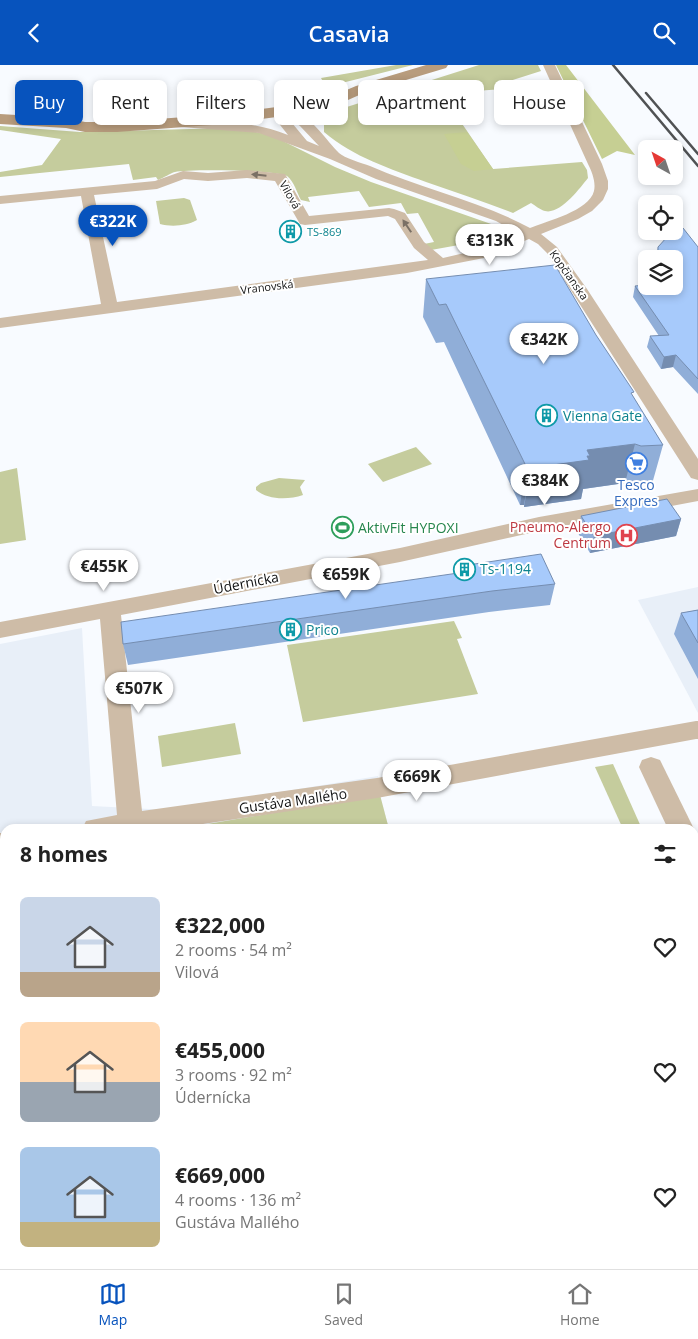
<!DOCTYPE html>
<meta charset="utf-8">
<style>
:root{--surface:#fff;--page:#f2f2f2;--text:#222;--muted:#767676;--line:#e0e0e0;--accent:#0753bd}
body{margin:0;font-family:"Open Sans",sans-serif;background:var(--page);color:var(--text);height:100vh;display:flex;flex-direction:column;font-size:19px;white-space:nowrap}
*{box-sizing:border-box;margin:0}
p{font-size:16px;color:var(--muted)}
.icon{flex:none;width:28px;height:28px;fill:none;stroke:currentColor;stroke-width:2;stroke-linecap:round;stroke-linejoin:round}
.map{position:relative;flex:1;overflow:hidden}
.sheet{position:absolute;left:0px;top:759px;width:699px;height:446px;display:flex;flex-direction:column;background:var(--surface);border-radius:15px 15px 0 0;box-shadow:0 2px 8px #0003}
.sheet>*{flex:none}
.banner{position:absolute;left:15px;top:15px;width:669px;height:45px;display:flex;gap:10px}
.needle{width:32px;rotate:320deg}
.fabs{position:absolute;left:638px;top:75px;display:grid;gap:10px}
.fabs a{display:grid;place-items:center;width:45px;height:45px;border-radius:8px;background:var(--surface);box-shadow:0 2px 8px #0003;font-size:25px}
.price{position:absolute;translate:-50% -42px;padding:0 11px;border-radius:18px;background:#fff;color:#222;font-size:16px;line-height:32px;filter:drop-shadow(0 1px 2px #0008)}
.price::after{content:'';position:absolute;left:50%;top:30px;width:15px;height:11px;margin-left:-8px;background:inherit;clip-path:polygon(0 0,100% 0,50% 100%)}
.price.selected{background:var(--accent);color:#fff}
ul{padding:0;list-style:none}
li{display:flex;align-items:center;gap:15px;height:125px;padding:0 20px}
li span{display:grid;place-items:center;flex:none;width:140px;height:100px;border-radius:8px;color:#555}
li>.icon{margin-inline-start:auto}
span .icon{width:60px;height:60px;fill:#fffc;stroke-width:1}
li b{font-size:21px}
h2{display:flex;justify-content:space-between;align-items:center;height:60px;padding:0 20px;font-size:21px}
.pill{padding:0 18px;border-radius:8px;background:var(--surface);box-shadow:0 2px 8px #0003;font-size:18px;line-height:45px}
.pill.selected{background:var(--accent);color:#fff}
header{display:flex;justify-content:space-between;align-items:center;height:65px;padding:0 20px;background:var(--accent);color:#fff;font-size:22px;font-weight:600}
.menu{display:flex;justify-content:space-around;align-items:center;height:70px;border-top:1px solid var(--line);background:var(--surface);font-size:14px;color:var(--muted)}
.menu a{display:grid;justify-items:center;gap:2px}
.menu .selected{color:var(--accent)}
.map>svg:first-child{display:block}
.built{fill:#e8eff8}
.green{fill:#c5cc9d}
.forest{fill:#c6cf93}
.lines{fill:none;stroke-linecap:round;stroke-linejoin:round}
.street{fill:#cebca7;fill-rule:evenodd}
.secondary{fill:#b89c7d;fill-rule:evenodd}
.rail{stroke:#505254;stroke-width:2.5}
.wall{fill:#90aed8}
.shaded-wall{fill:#758db0}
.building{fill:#a7cafb;stroke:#758db0}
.oneway{fill:#7a7065}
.labels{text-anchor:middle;stroke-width:4;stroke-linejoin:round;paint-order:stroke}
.far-street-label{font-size:11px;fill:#131415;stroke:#fff}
.far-culture-label{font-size:11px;fill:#0d838f;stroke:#fff;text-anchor:start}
.culture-label{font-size:14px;fill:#0d838f;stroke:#fff;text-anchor:start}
.shop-label{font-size:14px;fill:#366cbe;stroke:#fff}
.health-label{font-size:14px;fill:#be3a42;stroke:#fff;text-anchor:end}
.leisure-label{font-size:14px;fill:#27864d;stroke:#fff;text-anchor:start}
.street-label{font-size:14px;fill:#131415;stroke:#fff}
</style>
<header><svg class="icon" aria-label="back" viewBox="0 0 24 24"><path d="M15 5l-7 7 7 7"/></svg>Casavia<svg class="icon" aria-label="search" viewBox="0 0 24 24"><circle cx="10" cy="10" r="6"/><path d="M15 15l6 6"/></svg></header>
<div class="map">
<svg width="698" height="1204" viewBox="0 0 698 1204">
<rect width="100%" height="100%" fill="#f8fbff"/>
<!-- built -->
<g class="built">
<polygon points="698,522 698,648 638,535"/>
<polygon points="82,563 92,741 169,745 378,711 380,730 389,764 5,764 5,1200 507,1200 508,1204 0,1204 0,579"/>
</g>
<!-- green -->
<g class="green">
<polygon points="396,0 413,0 326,22 321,13"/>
<path d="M479,0H538L541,6L497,20L503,24C486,26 462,24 451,39L452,44L493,104L582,97L587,105L588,113C580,123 560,150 545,146C540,145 535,140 531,138L513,148C484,137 455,127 426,117C391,104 353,92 324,67V52L331,47Z"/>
<path d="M0,61L80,67L228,63L269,69L335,102L371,117L494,160L489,172L470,178L431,185L424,179L434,177L418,148L407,149L401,138L369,142L359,126L308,132L310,137L301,135C297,128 294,116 287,111C277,105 189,104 175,107C170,108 164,113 158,115L156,112L133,115L129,99L0,112V107L42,100L61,74L0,65Z"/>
<path d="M184,133L190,135L197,155C187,161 171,162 160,159L156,136Z"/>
<polygon points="416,382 432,399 383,417 368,399"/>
<polygon points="17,403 26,475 0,479 0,407"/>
<path d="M279,413L305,415L300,422L303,430C288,435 268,435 256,425V422L261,418Z"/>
<polygon points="454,556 462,573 457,574 478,629 303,657 287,580"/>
<polygon points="235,658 241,689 162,702 158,671"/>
<polygon points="613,699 642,764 623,764 595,702"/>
<polygon points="380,730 389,764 178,764"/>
<polygon points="698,941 698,1075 694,1076 694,942"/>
<polygon points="698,1183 698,1204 612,1204 629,1200 694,1200 694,1184"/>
<polygon points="169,1200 507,1200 508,1204 170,1204"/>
</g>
<!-- forest -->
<g class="forest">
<polygon points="556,0 566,0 635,90 617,86 602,94"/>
<polygon points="467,67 493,104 474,106 461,99 444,69"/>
</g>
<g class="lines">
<!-- street -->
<g class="street">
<path d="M543,0H555L602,99L608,116V124L603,135L592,146L578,154L541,169L557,182L587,224L698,394V415L691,413L547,188L538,179L529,174L484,193L407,208L0,263V253L101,239L81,131L0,139V131L155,116L183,106L208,108L247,105L285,109L309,151L389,143L394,144L405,148L424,177L443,193L473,186L518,168L496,156L376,114L330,94L259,68L181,62L180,59L181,56L186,55C224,57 252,56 288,70L273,51C293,24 326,76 339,88C344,93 362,98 370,101C423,124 480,136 530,163C547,156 589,146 594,126C596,117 592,107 588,99ZM287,52L300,61L319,81L307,76ZM247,113L275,116L300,159L305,160L388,151L395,154L414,183L428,195L117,237L94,130L157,124L184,114L208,116Z"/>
<polygon points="698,424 698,436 539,466 400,497 121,550 142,746 377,713 696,656 698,656 698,674 696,674 377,733 170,764 82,764 86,756 117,750 100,554 0,573 0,557 400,483 539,452"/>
<polygon points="651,692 660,695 694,764 668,764 639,702 642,695"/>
<rect x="0" y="768" width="5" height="22"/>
<polygon points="694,779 698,780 698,810 694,809"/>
<polygon points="152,1200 186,1200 187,1204 153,1204"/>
</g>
<!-- secondary -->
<polygon class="secondary" points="426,0 448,0 446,3 366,27 339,39 284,51 225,59 117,67 85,67 66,63 0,59 0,49 66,53 85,57 117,57 225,49 284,41 330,32 356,21"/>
<!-- rail -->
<g class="rail">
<polyline points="613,0 698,101"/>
<polyline points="646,28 698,89"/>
</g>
</g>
<!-- wall -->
<g class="wall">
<polygon points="658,182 698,182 698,329 673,302 661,304 647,282 650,271 659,271 633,232 635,221 674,221 674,194 656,194"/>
<polygon points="426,214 633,332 663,380 652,419 631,420 625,418 583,424 581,434 524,442 524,440 520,440 444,277 436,278 423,252"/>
<polygon points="581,451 681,454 676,471 590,488 578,468"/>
<polygon points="468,500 555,519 550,540 489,547 128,600 123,579 467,507"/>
<polygon points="698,545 698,614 674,569 681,548"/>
</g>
<!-- shaded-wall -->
<g class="shaded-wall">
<polygon points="676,290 673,302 661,304 664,292"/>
<polygon points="635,379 625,418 583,424 581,434 524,442 531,403 587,385"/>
<polygon points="530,400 524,440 520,440 526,401"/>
<polygon points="681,454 676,471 590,488 594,471"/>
</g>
<!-- building -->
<g class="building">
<polygon points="683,163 698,182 698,314 676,290 664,292 650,271 669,270 635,221 646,220 646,221 674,221 674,194 658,194 658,182 667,172"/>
<polygon points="555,200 596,270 634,327 631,328 663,380 641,381 635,379 587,385 590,391 587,391 589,395 531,403 530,400 526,401 446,239 439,240 426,214"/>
<polygon points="667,434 681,454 594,471 581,451"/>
<polygon points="541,489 555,519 492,526 123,579 121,557 472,506 468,500"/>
<polygon points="698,545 698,578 681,548"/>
</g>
<!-- one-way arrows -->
<defs><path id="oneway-solid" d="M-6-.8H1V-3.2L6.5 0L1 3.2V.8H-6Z" transform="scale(1.25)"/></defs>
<g class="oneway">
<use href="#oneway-solid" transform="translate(259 110) rotate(-174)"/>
<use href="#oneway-solid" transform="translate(407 161) rotate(-124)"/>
</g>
<!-- icons -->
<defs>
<symbol id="building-ring" viewBox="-11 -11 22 22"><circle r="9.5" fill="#fff" stroke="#0f9aa8" stroke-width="1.5"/><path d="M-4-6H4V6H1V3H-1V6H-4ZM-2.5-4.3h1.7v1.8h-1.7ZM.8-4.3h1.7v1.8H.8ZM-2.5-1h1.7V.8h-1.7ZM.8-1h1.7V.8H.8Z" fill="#0f9aa8"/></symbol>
<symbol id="supermarket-ring" viewBox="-11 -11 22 22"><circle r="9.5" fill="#fff" stroke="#3f7fe0" stroke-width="1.5"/><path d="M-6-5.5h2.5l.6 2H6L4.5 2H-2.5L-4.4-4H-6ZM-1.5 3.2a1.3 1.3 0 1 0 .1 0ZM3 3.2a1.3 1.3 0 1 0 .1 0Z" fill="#3f7fe0"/></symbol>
<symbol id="stadium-ring" viewBox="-11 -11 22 22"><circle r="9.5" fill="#fff" stroke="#2e9e5b" stroke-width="1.5"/><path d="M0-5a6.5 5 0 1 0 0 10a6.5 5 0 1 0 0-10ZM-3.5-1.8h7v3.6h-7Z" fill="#2e9e5b"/></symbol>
<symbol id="hospital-ring" viewBox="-11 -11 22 22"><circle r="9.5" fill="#fff" stroke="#e0444e" stroke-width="1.5"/><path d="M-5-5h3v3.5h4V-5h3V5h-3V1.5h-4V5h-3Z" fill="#e0444e"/></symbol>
</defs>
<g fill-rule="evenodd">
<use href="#building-ring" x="278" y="154" width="25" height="25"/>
<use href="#building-ring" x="534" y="338" width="25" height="25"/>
<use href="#supermarket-ring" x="624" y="386" width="25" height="25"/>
<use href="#stadium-ring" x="330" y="450" width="25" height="25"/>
<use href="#hospital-ring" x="614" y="458" width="25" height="25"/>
<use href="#building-ring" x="452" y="492" width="25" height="25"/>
<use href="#building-ring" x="278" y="552" width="25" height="25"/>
</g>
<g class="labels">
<!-- far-street labels -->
<g class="far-street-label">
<text transform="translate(290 130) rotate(60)" y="4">Vilová</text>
<text transform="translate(569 210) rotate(55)" y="4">Kopčianska</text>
<text transform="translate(267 222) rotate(-7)" y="4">Vranovská</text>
</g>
<!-- far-culture labels -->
<g class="far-culture-label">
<text x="307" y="171">TS-869</text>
</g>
<!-- culture labels -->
<g class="culture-label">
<text x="563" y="356">Vienna Gate</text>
<text x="480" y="509">Ts-1194</text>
<text x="306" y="570">Prico</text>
</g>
<!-- shop labels -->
<g class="shop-label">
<text x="636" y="425">Tesco<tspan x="636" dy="16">Expres</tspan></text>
</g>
<!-- health labels -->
<g class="health-label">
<text x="611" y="467">Pneumo-Alergo<tspan x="611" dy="16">Centrum</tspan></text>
</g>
<!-- leisure labels -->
<g class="leisure-label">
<text x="358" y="468">AktivFit HYPOXI</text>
</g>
<!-- street labels -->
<g class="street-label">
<text transform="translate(246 518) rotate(-11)" y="5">Údernícka</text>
<text transform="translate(293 736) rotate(-8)" y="5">Gustáva Mallého</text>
</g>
</g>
</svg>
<div class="fabs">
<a><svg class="needle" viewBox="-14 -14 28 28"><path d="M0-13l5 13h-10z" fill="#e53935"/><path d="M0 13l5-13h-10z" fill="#767676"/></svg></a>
<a><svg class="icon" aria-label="locate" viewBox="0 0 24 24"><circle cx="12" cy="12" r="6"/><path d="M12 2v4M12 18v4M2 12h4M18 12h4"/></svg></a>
<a><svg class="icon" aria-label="layers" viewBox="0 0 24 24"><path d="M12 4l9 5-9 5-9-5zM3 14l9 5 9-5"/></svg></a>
</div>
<b class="price selected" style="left:113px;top:182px">€322K</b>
<b class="price" style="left:490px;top:201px">€313K</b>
<b class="price" style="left:544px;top:300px">€342K</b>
<b class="price" style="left:545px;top:441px">€384K</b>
<b class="price" style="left:104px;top:527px">€455K</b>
<b class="price" style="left:346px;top:535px">€659K</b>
<b class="price" style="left:139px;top:649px">€507K</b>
<b class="price" style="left:417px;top:737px">€669K</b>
<div class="banner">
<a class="pill selected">Buy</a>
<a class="pill">Rent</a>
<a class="pill">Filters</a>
<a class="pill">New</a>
<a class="pill">Apartment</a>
<a class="pill">House</a>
</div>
<section class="sheet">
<h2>8 homes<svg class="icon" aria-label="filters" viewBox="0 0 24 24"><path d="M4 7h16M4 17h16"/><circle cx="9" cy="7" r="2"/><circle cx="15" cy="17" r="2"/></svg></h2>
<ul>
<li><span style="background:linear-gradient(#c9d6e8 75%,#b9a48a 0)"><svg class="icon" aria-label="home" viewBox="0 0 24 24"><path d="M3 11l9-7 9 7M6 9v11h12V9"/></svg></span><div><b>€322,000</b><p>2 rooms · 54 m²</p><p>Vilová</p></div><svg class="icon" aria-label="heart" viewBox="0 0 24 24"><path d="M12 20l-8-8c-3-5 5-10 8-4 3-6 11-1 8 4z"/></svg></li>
<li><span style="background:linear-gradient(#ffd9b3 60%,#9aa5b1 0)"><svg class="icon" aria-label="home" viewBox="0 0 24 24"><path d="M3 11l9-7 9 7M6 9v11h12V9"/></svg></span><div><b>€455,000</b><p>3 rooms · 92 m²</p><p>Údernícka</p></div><svg class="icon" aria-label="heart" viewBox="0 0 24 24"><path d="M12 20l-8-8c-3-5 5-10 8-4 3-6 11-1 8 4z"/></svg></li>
<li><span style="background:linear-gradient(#a9c7e8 75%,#c2b280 0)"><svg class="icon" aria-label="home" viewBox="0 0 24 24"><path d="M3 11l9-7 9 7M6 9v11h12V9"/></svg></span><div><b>€669,000</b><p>4 rooms · 136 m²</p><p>Gustáva Mallého</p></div><svg class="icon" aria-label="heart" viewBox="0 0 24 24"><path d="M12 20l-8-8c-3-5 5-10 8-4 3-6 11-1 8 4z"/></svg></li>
</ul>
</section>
</div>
<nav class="menu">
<a class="selected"><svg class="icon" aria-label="map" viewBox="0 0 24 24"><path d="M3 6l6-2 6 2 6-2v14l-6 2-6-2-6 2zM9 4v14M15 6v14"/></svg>Map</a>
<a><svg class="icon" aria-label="saved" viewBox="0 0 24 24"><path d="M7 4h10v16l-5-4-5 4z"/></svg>Saved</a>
<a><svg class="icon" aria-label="home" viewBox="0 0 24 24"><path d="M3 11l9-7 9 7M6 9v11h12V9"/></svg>Home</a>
</nav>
